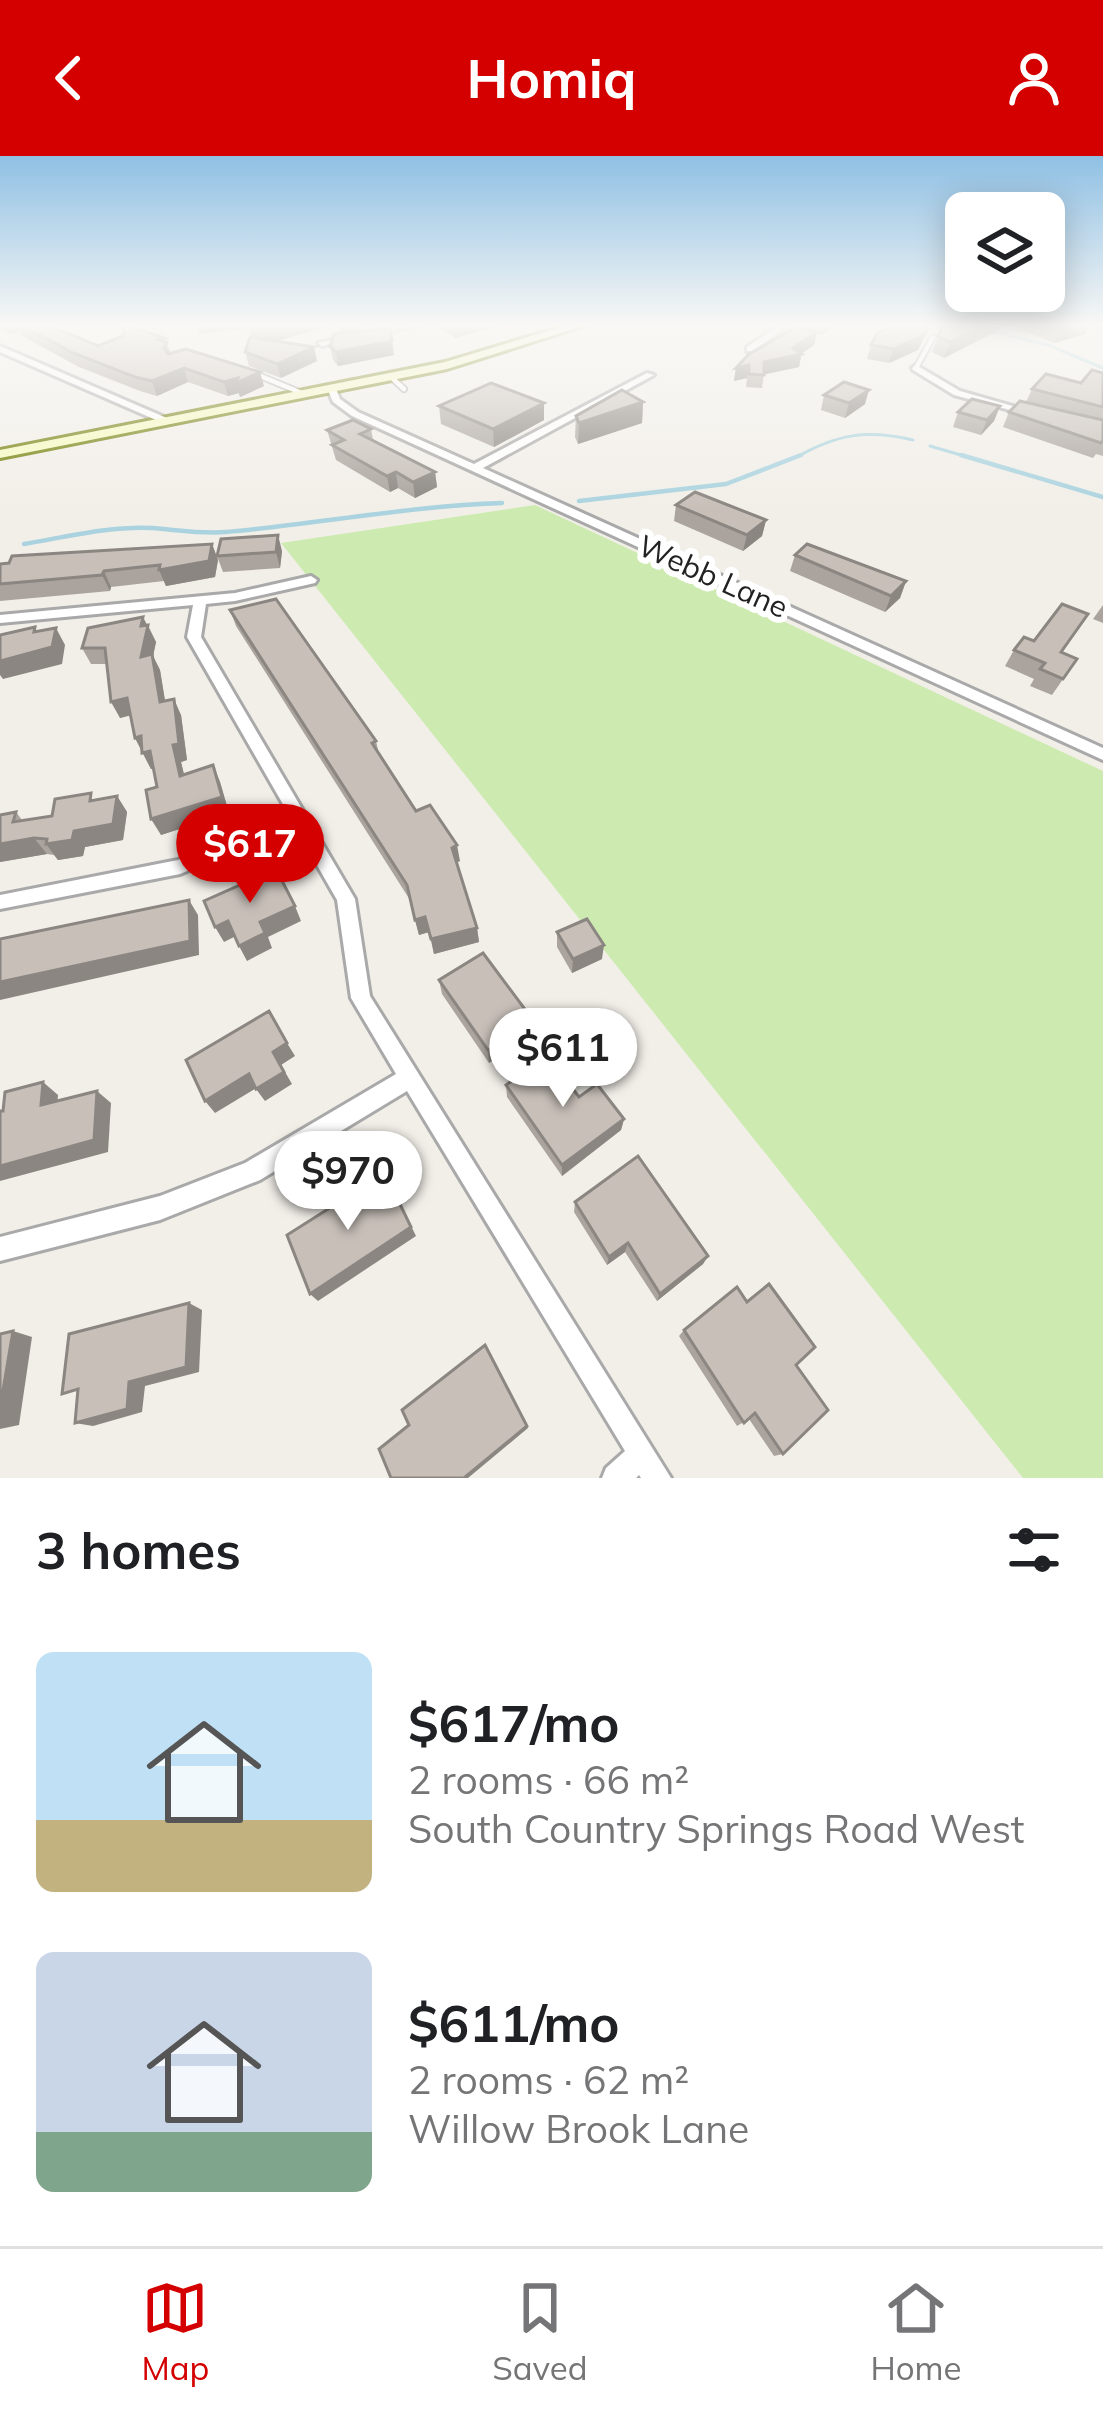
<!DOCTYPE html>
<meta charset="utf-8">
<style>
:root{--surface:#fff;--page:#f2f2f2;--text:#202124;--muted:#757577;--line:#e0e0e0;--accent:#d40000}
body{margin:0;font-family:Mulish,sans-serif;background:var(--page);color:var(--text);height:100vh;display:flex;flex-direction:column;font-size:45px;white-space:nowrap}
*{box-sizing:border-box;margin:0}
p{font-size:39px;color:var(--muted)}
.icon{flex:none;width:66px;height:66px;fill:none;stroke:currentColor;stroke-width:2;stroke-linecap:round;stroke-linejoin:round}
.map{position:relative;height:1322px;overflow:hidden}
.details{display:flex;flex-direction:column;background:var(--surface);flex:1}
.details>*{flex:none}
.tools{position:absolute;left:945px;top:36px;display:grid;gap:24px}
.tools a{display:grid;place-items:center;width:120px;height:120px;border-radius:18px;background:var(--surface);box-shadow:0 6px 30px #0003;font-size:60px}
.price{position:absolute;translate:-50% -102px;padding:0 27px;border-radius:42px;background:#fff;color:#222;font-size:39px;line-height:78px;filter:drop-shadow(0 3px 6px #0008)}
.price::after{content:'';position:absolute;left:50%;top:72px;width:36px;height:27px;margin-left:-18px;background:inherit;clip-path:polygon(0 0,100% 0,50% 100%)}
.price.current{background:var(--accent);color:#fff}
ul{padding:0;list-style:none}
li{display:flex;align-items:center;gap:36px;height:300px;padding:0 36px}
li span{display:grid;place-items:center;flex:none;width:336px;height:240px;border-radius:18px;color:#555}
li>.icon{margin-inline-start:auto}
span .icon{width:144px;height:144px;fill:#fffc;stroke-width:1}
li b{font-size:51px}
h2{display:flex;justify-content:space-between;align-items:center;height:144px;padding:0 36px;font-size:51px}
header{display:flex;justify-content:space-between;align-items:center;height:156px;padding:0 36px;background:var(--accent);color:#fff;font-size:54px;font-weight:700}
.menu{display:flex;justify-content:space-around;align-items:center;height:168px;border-top:3px solid var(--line);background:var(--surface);font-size:33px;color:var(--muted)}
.menu a{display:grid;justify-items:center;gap:6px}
.menu .current{color:var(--accent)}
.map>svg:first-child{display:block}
.grass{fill:#cdebb0}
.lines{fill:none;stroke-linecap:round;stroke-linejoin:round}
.stream-far1{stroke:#aad3df;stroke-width:3}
.stream{stroke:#aad3df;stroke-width:4.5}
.lane-casing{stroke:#a9a9a9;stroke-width:8}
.street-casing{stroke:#a9a9a9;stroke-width:6}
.secondary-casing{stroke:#707d05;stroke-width:6}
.lane{stroke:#fff;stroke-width:4.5}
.street{fill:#fff;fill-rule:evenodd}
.secondary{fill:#f7fabf;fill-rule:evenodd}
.wall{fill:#aba49e}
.shaded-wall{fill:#8b8681}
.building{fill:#c7bfb8;stroke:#8b8681;stroke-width:3}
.labels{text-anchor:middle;stroke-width:12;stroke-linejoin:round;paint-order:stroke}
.far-street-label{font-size:30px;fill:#222;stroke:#fff}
</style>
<header><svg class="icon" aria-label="back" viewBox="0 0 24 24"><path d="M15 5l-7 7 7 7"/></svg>Homiq<svg class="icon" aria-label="person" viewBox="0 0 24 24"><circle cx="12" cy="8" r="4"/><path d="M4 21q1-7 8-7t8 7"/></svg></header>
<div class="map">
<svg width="1103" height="1322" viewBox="0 0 1103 1322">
<rect width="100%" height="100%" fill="#f2efe9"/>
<!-- grass -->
<polygon class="grass" points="535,349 1103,615 1103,1322 1023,1322 281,387"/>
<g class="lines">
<!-- stream-far1 -->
<g class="stream-far1">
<polyline points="991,175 1048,189 1103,212"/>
<polyline points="930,290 971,302"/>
<path d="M795,302C837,278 866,273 913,284"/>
</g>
<!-- stream -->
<g class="stream">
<polyline points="961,299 1103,341"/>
<polyline points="579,345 726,328 801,299"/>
<path d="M24,388C66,381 110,370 152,372C178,374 201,378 226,376C319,368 409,350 502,347"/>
</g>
<defs>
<g id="lane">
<polyline points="916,212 933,181"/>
<polyline points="253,217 304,238"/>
<polyline points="391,221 404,233"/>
</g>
<g id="street">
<polygon points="408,168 424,168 322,190 318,187"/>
<polygon points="781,168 790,168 753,195 747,195 747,191"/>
<polygon points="1095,168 1103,168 1103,171 1096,170"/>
<polygon points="0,190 169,263 171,265 163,267 0,196"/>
<polygon points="916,209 960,235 1037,257 1032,260 954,239 913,214 912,212"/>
<polygon points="647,217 654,219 483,312 1103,592 1103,604 352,260 333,246 327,232 335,230 340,243 358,256 474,308"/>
<polygon points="311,420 317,424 315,427 235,445 206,448 201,481 355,743 370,840 671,1322 641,1322 639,1319 636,1322 602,1322 606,1312 625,1295 407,935 260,1024 160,1064 0,1105 0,1081 160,1040 245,1007 396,918 351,842 337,744 294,669 180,718 0,753 0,739 178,704 288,657 187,481 193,449 0,467 0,459 235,437"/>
</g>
<polygon id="secondary" points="571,168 589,168 447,213 0,302 0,294 445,206"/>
</defs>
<!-- lane casing -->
<use href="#lane" class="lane-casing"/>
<!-- street casing -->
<use href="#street" class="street-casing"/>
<!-- secondary casing -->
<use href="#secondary" class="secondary-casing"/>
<!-- lane -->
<use href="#lane" class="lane"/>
<!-- street -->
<use href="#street" class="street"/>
<!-- secondary -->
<use href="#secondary" class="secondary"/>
</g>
<!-- wall -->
<g class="wall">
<polygon points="0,168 46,168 98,190 165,182 171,198 264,230 240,241 239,237 228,240 188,226 157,240 140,235 79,211 22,180 20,175 11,178 0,174"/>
<polygon points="197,168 339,168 276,185 317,205 281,222 249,210 245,196 252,181 253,172 200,178"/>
<polygon points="339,168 360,168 359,174 346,176 394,199 338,210 333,204 330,190 341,177"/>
<polygon points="432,168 506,168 455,182"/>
<polygon points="805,168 836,168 822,179 817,178 814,189 802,197 799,211 764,218 762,232 746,231 747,222 734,225 736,212 804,173"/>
<polygon points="894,168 931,168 918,194 889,207 867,203 871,189 895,170"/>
<polygon points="943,168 1090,168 1085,178 1054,187 1010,169 944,202 932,196"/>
<polygon points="1103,217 1103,300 1096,298 1093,302 1003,271 1009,256 1026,246 1032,233 1081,227"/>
<polygon points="824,239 865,248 845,262 821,254"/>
<polygon points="643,246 642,267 578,288 575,281 576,260"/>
<polygon points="544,247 544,264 494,291 441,268 439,250"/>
<polygon points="1000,250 994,265 981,279 953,271 958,256"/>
<polygon points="371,273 373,284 435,316 437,331 415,342 398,332 390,336 336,304 327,274"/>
<polygon points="676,349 766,364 762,380 743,395 674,365"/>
<polygon points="212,388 218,404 215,421 166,430 164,425 111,431 110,435 0,445 0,408"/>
<polygon points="282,395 280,412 223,416 217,400"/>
<polygon points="795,399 906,425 900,442 885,456 790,415"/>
<polygon points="1103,449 1103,467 1093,463"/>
<polygon points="230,454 376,585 379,598 416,655 460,705 457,706 477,772 479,786 434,798 429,776 419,779 410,744 236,470"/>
<polygon points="1088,458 1062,497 1077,503 1052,539 1030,530 1034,523 1005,510 1014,494"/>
<polygon points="148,469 156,486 153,500 160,514 165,545 181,559 187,604 181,606 184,618 213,609 220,626 229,657 161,679 157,631 154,613 151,613 135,582 130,559 120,562 107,508 91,508 82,492"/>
<polygon points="117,640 127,656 123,684 85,691 83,700 58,704 54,699 47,698 0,706 16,656 22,664 52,660 96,644"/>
<polygon points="557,776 602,803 572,817 557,791"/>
<polygon points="439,824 533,864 533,878 489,907 442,838"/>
<polygon points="506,929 624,963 621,974 562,1020 507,941"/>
<polygon points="575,1046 708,1100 703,1108 657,1145 625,1096 607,1109 574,1056"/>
<polygon points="684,1174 796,1209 783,1298 774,1300 749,1263 737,1270 679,1180"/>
</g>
<!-- shaded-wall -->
<g class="shaded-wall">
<polygon points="6,168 16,168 20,175 11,178"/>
<polygon points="197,168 259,168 260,171 200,178"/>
<polygon points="285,168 339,168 255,191 251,177"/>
<polygon points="339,168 360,168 359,174 341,178"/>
<polygon points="454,168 506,168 455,182"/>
<polygon points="825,168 836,168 822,179"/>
<polygon points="931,168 918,194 889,207 893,193"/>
<polygon points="987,168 1010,168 944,202 950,186"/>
<polygon points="1073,168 1090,168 1085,178 1054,187 1061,171"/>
<polygon points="817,176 814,189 801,198 799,211 762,219 764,206 793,192"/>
<polygon points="392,185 394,199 338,210 336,196"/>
<polygon points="314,191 317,205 281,222 277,208"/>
<polygon points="749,209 747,222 734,225 736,212"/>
<polygon points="184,212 188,226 157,240 152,225"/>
<polygon points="260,216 264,230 240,241 239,237 228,240 224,226"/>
<polygon points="869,234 865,248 845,262 849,247"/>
<polygon points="643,246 642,267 578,288 579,267"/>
<polygon points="544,247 544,264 494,291 493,273"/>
<polygon points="1000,250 994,265 981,279 987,264"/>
<polygon points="396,316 398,332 390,336 387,320"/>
<polygon points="435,316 437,331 415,342 413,326"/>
<polygon points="766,364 762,380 743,395 747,379"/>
<polygon points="278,379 282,395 280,412 276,396"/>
<polygon points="212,388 218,404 215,421 166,430 159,414"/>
<polygon points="104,415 111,431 110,435 102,419"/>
<polygon points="906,425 900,442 885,456 891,440"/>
<polygon points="143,461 156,486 153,500 160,514 168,563 141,501 141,470"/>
<polygon points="56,472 65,489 62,508 3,523 0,519 0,505"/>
<polygon points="127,542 136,558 120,562 111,546"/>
<polygon points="174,543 181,559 187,604 181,606 188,636 180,620 173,589"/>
<polygon points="141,580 150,595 159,611 151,613 135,582"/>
<polygon points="213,609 220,626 229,657 161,679 151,663"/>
<polygon points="117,640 127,656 123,684 85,691 83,700 58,704 46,688 74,675"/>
<polygon points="34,682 47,698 0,706 0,688"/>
<polygon points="457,689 460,705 455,707 452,692"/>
<polygon points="189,744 198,759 199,799 0,844 0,826"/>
<polygon points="295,750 301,765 268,781 272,792 247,805 239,790 260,766"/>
<polygon points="425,761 429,776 419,779 415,764"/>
<polygon points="228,765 236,780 224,786 215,771"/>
<polygon points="477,772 479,786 434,798 431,783"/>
<polygon points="604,789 602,803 572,817 573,803"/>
<polygon points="533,864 533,878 489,907 488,894"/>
<polygon points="287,887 295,900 281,909 292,928 265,945 256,933 273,896"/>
<polygon points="249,918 258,931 215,957 205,945"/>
<polygon points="43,926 58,939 56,961 41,949"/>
<polygon points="97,935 111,947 108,996 0,1025 0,1010"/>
<polygon points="624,963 621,974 562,1020 562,1009"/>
<polygon points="385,1017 416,1080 318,1145 310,1138"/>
<polygon points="628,1087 625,1096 607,1109 609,1101"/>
<polygon points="708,1100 703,1108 657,1145 660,1138"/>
<polygon points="189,1147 202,1154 199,1216 145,1230 142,1256 93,1270 75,1267 129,1226"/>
<polygon points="13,1175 32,1181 19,1269 0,1273 0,1252"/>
<polygon points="527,1270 528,1272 468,1322 464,1322"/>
</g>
<!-- building -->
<g class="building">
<polygon points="19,168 46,168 98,190 123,180 125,169 165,182 159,184 167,186 164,192 168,198 186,193 260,216 236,227 238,222 224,226 184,212 152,225 135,221 73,197"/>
<polygon points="254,168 285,168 251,177"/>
<polygon points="902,168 930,168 922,180 893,193 871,189 878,176"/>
<polygon points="943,168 987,168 950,186 938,180"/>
<polygon points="797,171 817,176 793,192 802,198 764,206 764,219 749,218 749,209 736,212 749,198"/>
<polygon points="390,172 392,185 336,196 330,190 334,178"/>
<polygon points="250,181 314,191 277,208 245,196"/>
<polygon points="1092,214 1103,217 1103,251 1032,233 1046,218 1081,227"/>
<polygon points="844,226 869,234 849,247 824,239"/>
<polygon points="491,227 544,247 493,273 439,250"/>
<polygon points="622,234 643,246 579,267 576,260"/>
<polygon points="972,243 1000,250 987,264 958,256"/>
<polygon points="1020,245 1103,264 1103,284 1101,287 1009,256"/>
<polygon points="353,264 371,273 360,278 435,316 413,326 396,316 387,320 332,289 344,284 327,274"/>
<polygon points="695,336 766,364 747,379 676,349"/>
<polygon points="278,379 276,396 217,400 221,383"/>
<polygon points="212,388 209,405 159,414 160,409 104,415 102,419 0,428 0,408 9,407 12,400"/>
<polygon points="807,388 906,425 891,440 795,399"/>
<polygon points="276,443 376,585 372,587 416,655 430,649 457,689 452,692 477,772 431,783 425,761 415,764 407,729 230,454"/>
<polygon points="1062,448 1088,458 1061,496 1077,503 1063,523 1040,513 1045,507 1014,494 1024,481 1034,485"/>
<polygon points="143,461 141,470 148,469 141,501 152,498 160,546 174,543 179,588 173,589 180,620 213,609 222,641 151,663 146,634 157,631 150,595 142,597 141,580 135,582 127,542 111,546 105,492 82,492 88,472"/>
<polygon points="35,471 34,476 56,472 52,491 0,505 0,479"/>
<polygon points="91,637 90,645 117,640 113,668 74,675 72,684 46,688 47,683 34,682 0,688 0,659 16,656 13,666 52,660 55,643"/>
<polygon points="276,713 295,750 260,766 265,777 239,790 228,765 215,771 204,745"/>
<polygon points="189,744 190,785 0,826 0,783"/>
<polygon points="587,763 604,789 573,803 557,776"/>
<polygon points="483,797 533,864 488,894 439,824"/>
<polygon points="269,855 287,887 273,896 284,916 256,933 249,918 205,945 186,904"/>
<polygon points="547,899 579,941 597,928 624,963 562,1009 506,929"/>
<polygon points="43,926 41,949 97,935 94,984 0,1010 0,955 3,955 5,936"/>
<polygon points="638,1000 708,1100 660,1138 628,1087 609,1101 575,1046"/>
<polygon points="385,1017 411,1071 310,1138 287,1079"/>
<polygon points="769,1128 815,1191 796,1209 828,1254 783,1298 755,1257 744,1267 684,1174 737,1131 747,1146"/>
<polygon points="189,1147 186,1211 129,1226 127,1253 75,1267 78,1233 62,1238 69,1178"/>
<polygon points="13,1175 0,1252 0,1178"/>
<polygon points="485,1189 527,1270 464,1322 391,1322 379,1293 409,1269 402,1254"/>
</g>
<!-- sky -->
<linearGradient id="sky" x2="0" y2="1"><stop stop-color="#8fc0e4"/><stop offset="0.48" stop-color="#f9f8f5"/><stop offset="1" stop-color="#f9f8f5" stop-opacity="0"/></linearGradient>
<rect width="1103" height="353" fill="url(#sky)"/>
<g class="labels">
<!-- far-street labels -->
<g class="far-street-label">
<text transform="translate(713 421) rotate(24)" y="10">Webb Lane</text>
</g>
</g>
</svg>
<div class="tools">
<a><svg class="icon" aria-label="layers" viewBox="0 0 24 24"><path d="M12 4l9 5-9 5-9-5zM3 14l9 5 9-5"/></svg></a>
</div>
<b class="price current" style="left:250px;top:750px">$617</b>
<b class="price" style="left:563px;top:954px">$611</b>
<b class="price" style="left:348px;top:1077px">$970</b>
</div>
<section class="details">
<h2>3 homes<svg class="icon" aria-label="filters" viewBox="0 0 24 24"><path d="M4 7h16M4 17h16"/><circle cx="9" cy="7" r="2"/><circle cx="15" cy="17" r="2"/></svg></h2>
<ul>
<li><span style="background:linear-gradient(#bfe0f5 70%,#c2b280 0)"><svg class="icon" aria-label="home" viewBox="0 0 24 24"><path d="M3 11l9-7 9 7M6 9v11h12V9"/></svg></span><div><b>$617/mo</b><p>2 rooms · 66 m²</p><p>South Country Springs Road West</p></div></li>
<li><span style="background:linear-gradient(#c9d6e8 75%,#7fa58c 0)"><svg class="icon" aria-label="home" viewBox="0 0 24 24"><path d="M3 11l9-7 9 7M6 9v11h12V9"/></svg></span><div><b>$611/mo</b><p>2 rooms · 62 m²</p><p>Willow Brook Lane</p></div></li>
</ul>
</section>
<nav class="menu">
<a class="current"><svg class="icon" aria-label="map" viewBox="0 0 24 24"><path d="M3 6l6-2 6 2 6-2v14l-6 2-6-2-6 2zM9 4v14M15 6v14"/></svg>Map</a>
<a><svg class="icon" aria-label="saved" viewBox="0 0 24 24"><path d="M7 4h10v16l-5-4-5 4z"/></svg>Saved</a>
<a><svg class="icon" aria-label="home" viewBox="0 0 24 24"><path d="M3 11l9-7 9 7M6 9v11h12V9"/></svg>Home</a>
</nav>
